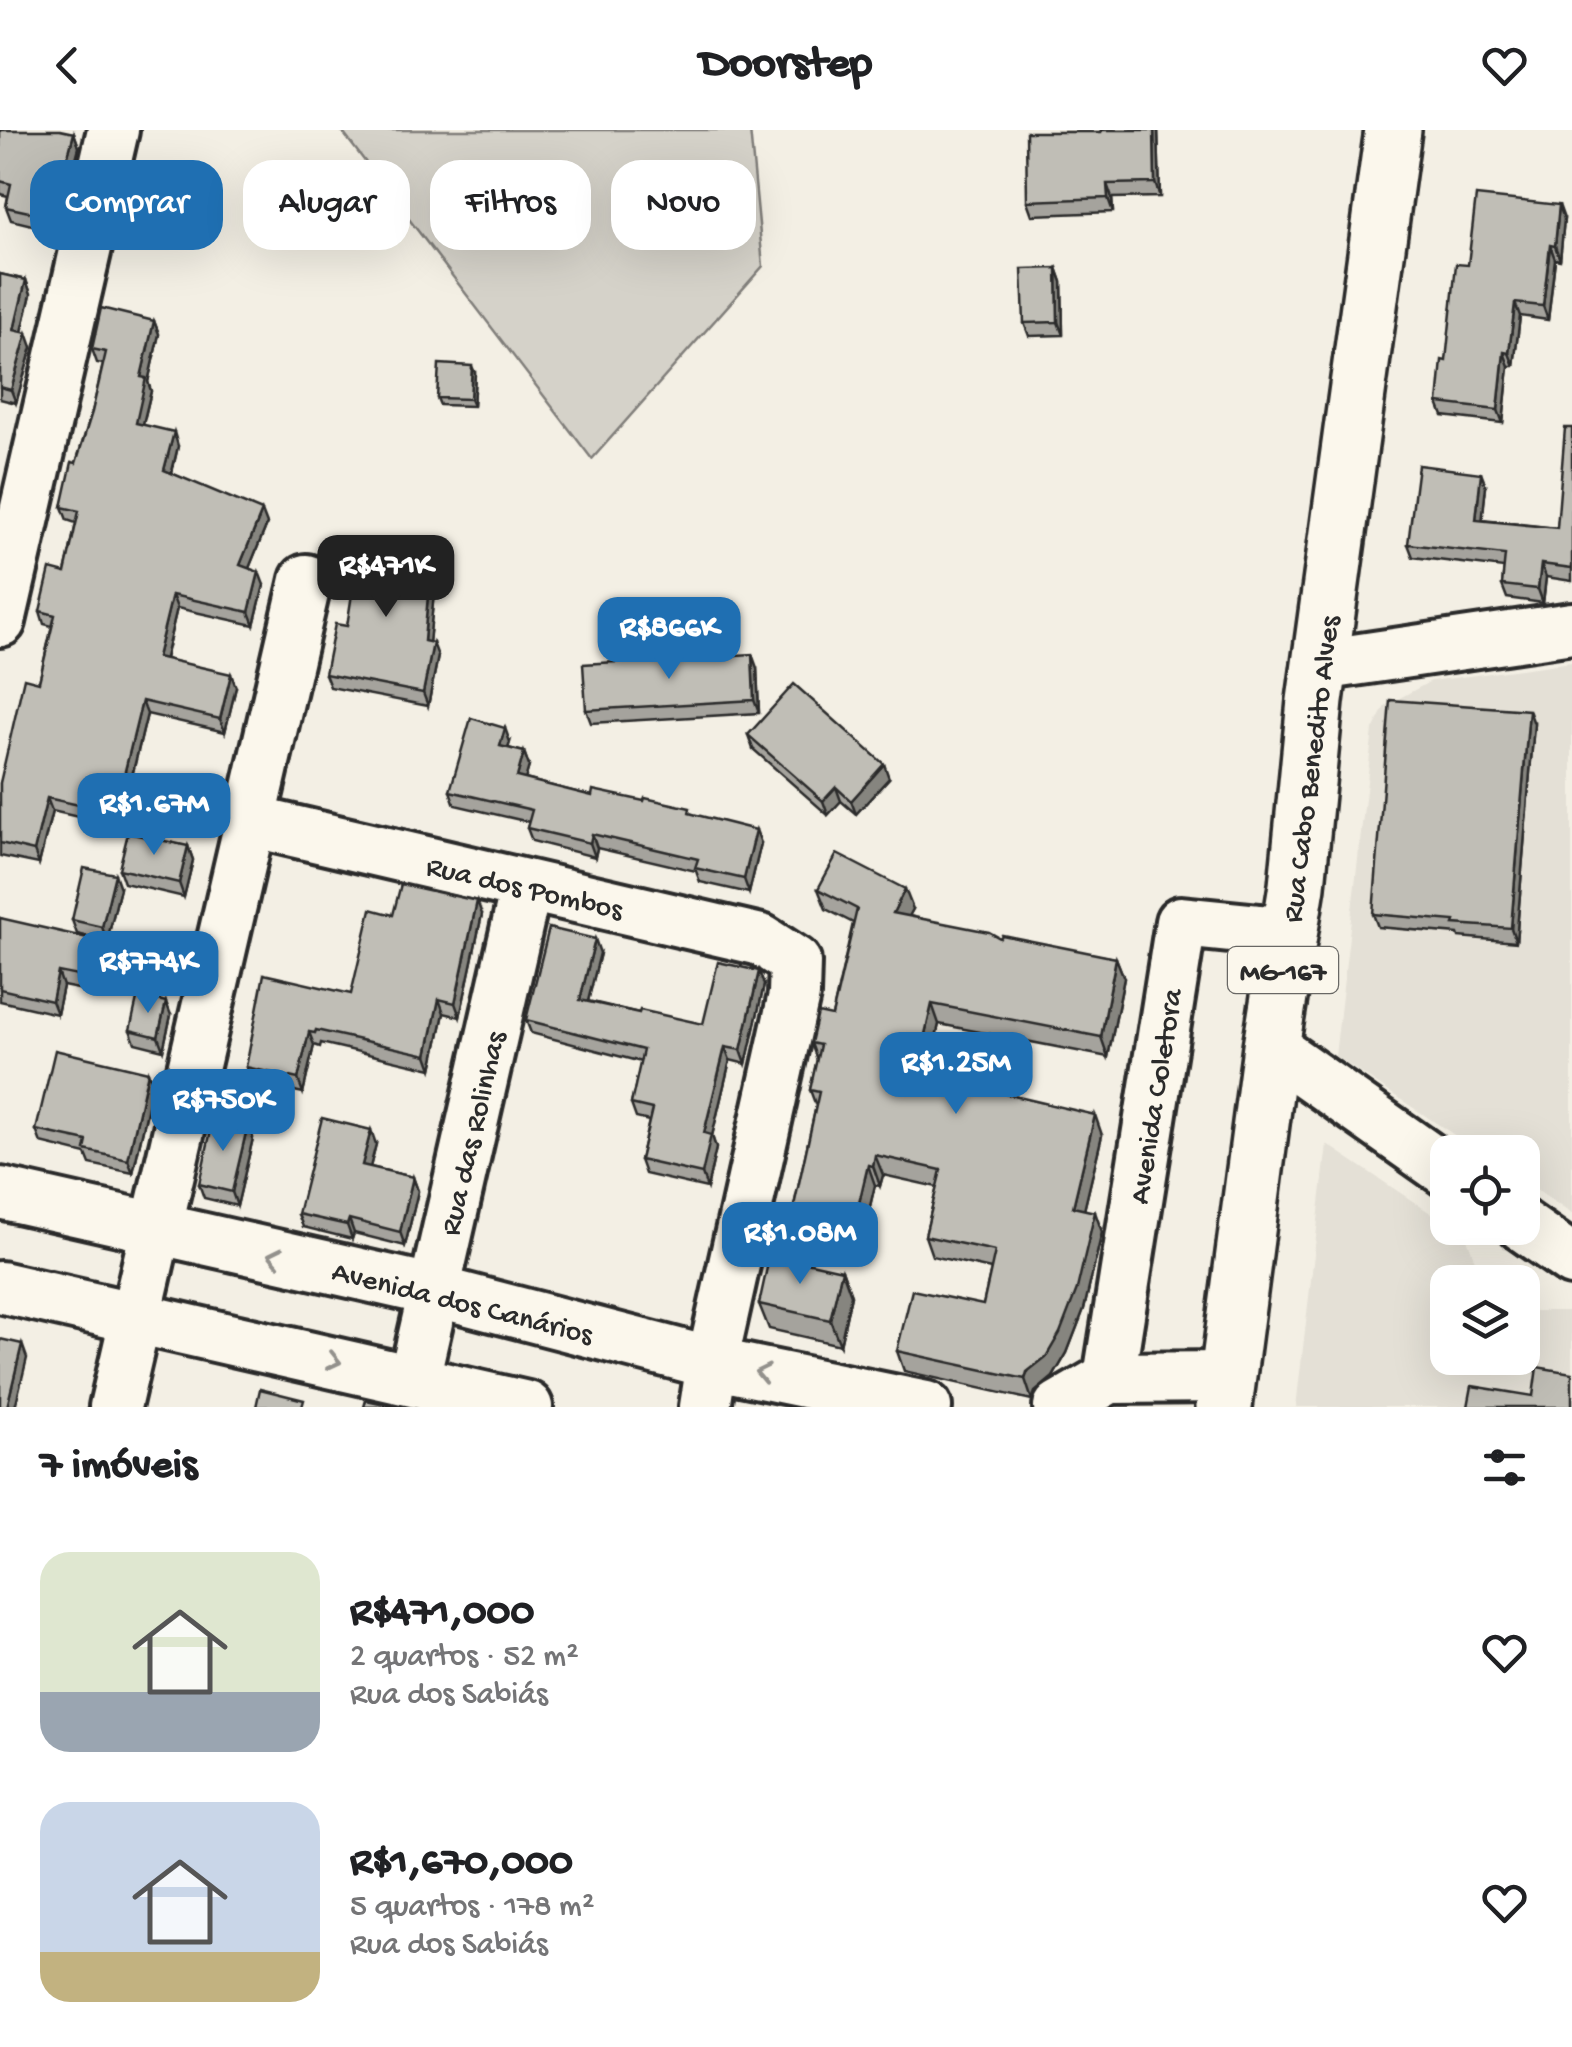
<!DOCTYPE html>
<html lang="pt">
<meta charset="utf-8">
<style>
:root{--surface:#fff;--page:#f6f6f6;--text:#202124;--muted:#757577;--accent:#1f6fb2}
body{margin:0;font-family:"Gochi Hand",sans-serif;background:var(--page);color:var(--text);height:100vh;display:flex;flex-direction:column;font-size:38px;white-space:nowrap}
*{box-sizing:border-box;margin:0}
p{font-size:32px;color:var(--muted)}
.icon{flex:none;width:55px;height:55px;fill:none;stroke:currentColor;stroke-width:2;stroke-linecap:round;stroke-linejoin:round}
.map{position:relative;height:1277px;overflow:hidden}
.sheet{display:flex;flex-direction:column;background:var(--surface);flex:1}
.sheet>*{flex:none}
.banner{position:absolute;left:30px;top:30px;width:1000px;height:90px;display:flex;gap:20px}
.fabs{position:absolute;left:1430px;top:1005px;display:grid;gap:20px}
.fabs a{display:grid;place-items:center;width:110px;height:110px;border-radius:20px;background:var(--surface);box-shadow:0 10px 40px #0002;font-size:50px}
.price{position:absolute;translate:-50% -85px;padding:0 22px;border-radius:20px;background:var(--accent);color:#fff;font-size:32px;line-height:65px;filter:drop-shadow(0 2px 5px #0008)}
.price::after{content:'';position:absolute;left:50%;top:60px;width:30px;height:22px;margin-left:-15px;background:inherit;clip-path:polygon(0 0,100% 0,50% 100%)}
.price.selected{background:#222;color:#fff}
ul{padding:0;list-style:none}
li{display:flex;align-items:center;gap:30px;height:250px;padding:0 40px}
li span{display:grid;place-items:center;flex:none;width:280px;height:200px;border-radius:30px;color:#555}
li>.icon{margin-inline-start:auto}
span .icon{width:120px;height:120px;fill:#fffc;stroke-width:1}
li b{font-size:42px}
h2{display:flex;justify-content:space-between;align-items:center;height:120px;padding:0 40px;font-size:42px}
.pill{padding:0 35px;border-radius:30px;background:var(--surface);box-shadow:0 10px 40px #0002;font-size:35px;line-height:90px}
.pill.selected{background:var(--accent);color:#fff}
header{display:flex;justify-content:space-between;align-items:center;height:130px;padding:0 40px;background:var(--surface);font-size:45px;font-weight:700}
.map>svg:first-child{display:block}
.built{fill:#e4e0d6}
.green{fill:#d5d2c9;stroke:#807e7a;stroke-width:2.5}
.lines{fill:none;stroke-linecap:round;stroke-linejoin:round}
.minor-casing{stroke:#2b2b2b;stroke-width:58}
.major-casing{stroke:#2b2b2b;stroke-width:62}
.minor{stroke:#fbf7ec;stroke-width:50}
.major{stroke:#fbf7ec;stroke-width:55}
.wall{fill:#a5a39d;stroke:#2b2b2b;stroke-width:2.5}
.shaded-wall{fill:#86857f;stroke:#2b2b2b;stroke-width:2.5}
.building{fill:#c0beb6;stroke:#2b2b2b;stroke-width:2.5}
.oneway{stroke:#93918c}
.labels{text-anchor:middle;stroke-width:9;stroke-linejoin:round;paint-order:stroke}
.shield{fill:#fbf7ec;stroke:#696865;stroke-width:2.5}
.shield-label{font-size:28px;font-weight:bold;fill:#2b2b2b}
.street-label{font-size:30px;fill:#2b2b2b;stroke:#fbf7ec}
</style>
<header><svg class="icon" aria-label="back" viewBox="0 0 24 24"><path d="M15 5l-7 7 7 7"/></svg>Doorstep<svg class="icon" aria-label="heart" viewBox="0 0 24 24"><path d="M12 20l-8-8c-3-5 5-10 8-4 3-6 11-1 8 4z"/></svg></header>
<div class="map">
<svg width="1572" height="1277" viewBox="0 0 1572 1277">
<rect width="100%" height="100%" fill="#f3efe4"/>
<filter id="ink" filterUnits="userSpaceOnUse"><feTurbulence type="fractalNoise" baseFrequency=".01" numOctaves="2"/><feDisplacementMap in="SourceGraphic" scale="20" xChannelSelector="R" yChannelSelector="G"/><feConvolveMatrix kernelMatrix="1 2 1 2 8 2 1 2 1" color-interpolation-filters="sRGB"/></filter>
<g filter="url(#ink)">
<!-- built -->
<g class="built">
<polygon points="1572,532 1572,1084 1523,1051 1522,1022 1480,1022 1335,926 1373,600 1385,576 1431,551"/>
<polygon points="1327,1014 1447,1094 1448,1098 1466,1106 1483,1152 1448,1152 1448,1228 1522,1228 1523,1181 1572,1181 1572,1277 1296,1277"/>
</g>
<!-- green -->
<polygon class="green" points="341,0 750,0 763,136 592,329"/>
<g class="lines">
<defs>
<g id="minor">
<polyline points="0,491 113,0"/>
<polyline points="1320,535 1572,498"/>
<polyline points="250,691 761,810 795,832 794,865 712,1233 705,1277"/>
<polyline points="1271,917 1448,1042"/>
<polyline points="0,1063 435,1161 712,1233 926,1277"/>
<polyline points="1522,1095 1572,1130"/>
<polyline points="0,1157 527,1277"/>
<polyline points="1109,1248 1181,792 1289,803"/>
<polyline points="414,1249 526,757"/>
<polyline points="115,1277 306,450"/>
<polyline points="1059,1277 1109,1248 1227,1247"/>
</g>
<polyline id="major" points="1224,1277 1271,917 1297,756 1315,571 1393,0"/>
</defs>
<!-- minor casing -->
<use href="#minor" class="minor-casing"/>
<!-- major casing -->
<use href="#major" class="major-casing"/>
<!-- minor -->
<use href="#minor" class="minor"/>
<!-- major -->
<use href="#major" class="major"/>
</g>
<!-- wall -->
<g class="wall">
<polygon points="0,0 74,3 79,17 57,101 11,90 6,77 8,66 0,64"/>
<polygon points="1101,0 1158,0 1160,67 1112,68 1113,82 1032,85 1027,71 1101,2"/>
<polygon points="1564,89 1560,130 1555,129 1548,190 1520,186 1514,236 1509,236 1503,293 1443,286 1438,273 1468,135"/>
<polygon points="1057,138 1062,152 1063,205 1029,206 1024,193"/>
<polygon points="0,144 26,150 31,164 22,202 32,217 16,273 0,269"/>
<polygon points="154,191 159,204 148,252 151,261 143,295 178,316 172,343 267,394 249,438 264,455 254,495 177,478 165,529 236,557 225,602 147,584 130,655 164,662 169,676 162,706 52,681 39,734 0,726 0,653 39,552 52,496 44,494 40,481 65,443 76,393 67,390 62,377 92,282 103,234 97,233 92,219"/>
<polygon points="475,243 473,276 440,275 437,268"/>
<polygon points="1572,298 1572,451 1546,447 1543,473 1507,468 1502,455 1504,438 1413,427 1408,414 1486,356 1482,390 1557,398"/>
<polygon points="432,419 437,432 429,512 438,526 428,576 330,557 325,544 347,496"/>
<polygon points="757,538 759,583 591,593 586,580"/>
<polygon points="1534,594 1516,812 1459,807 1458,804 1378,797 1373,784"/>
<polygon points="748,605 889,648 856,684 841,671 828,685 753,619"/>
<polygon points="510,612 508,618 524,622 529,636 525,649 592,666 692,684 761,713 749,763 700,752 696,741 597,718 595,727 532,711 527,698 529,692 455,675 450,661"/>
<polygon points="188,716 193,730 184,767 124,753 119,739"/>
<polygon points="120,758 107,811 77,804 72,790"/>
<polygon points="818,759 913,779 909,786 1000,808 1116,828 1124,848 1108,927 939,894 927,946 1102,1005 1084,1080 1102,1102 1084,1179 1067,1223 1053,1247 1035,1262 1032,1270 904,1241 897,1221 983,1175 991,1139 932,1126 925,1106 937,1057 883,1045 880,1056 875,1055 862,1110 801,1096 794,1076 816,976 810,960 817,930 811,913 832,886 853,793 826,779"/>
<polygon points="482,784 460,887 444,883 432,939 321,913 320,917 314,915 303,963 251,951 246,937 351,864 393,785"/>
<polygon points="0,788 96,823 88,861 63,856 57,884 0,871"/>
<polygon points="600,823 588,871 639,883 703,894 764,855 746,934 730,930 712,1006 716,1018 707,1058 645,1044 640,1030 649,991 636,988 631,974 641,932 531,903 526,890"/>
<polygon points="171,885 163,920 135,913 130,900"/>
<polygon points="148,942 153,955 133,1043 90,1034 86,1024 41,1013 36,1000"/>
<polygon points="248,994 253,1008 237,1076 204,1068 199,1054"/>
<polygon points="376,1014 370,1037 413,1047 418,1061 405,1116 354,1103 352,1109 303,1097 298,1084"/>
<polygon points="842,1140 851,1165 840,1215 769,1199 759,1174"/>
</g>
<!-- shaded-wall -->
<g class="shaded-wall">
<polygon points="1154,0 1158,0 1160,67 1155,53"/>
<polygon points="74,3 79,17 57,101 52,87"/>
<polygon points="1107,54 1112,68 1113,82 1108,68"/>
<polygon points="1559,75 1564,89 1560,130 1555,116"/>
<polygon points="1550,115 1555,129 1548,190 1543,176"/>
<polygon points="1057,138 1062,152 1063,205 1058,192"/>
<polygon points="26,150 31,164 19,214 14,200"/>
<polygon points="1515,173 1520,186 1514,236 1509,223"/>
<polygon points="154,191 159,204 148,252 151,261 140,306 136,293 141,247"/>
<polygon points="27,203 32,217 16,273 11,260"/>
<polygon points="1504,222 1509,236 1503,293 1498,280"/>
<polygon points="472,236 475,243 473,276 470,269"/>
<polygon points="174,302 178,316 169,354 164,340"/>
<polygon points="1481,343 1486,356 1481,403 1476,390"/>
<polygon points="262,381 267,394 245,448 240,435"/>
<polygon points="432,419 437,432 428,524 424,511"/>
<polygon points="1541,434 1546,447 1543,473 1538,459"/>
<polygon points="259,442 264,455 254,495 249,482"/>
<polygon points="172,465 177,478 162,540 157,527"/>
<polygon points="433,513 438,526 428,576 423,563"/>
<polygon points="752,524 757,538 759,583 754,570"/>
<polygon points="231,544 236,557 225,602 220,589"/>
<polygon points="142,571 147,584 127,666 122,653"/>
<polygon points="1529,580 1534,594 1516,812 1511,798"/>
<polygon points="505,598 510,612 505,629 500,616"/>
<polygon points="524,622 529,636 522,660 517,647"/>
<polygon points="884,634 889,648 856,684 851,671"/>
<polygon points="836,657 841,671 828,685 823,671"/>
<polygon points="164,662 169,676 162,706 157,692"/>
<polygon points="47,668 52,681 39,734 34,721"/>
<polygon points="756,700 761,713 749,763 744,749"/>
<polygon points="592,704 597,718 595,727 590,713"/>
<polygon points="188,716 193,730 184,767 179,753"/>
<polygon points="115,744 120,758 107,811 102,797"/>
<polygon points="905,759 913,779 900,803 893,783"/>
<polygon points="477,771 482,784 460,887 455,873"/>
<polygon points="92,809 96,823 88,861 83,847"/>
<polygon points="595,809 600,823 585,883 580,870"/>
<polygon points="1116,828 1124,848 1108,927 1101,907"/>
<polygon points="759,841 764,855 746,934 741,920"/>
<polygon points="58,842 63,856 57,884 52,871"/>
<polygon points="439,869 444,883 432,939 427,925"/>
<polygon points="166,872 171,885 163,920 158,907"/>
<polygon points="932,874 939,894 923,963 916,943"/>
<polygon points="309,902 314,915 303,963 298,949"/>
<polygon points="725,917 730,930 712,1006 716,1018 707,1058 702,1044 704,1003"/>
<polygon points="148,942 153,955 133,1043 128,1030"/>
<polygon points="1095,985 1102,1005 1080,1097 1073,1077"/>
<polygon points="248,994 253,1008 237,1076 232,1062"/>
<polygon points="371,1000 376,1014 367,1049 362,1035"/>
<polygon points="875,1025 883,1045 880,1056 873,1036"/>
<polygon points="868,1035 875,1055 862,1110 855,1090"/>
<polygon points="413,1047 418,1061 405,1116 400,1102"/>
<polygon points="1095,1082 1102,1102 1084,1179 1067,1223 1053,1247 1035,1262 1032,1270 1025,1249"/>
<polygon points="349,1089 354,1103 352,1109 347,1095"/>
<polygon points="842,1140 851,1165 840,1215 830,1190"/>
<polygon points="22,1214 27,1228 15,1277 7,1277"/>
</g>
<!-- building -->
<g class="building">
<polygon points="0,0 60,0 74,3 52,87 6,77 11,54 0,51"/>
<polygon points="1101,0 1154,0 1155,53 1107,54 1108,68 1027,71 1026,2 1101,2"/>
<polygon points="1476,66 1559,75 1555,116 1550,115 1543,176 1515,173 1509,223 1504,222 1498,280 1438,273 1442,230 1446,231 1456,134 1468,135"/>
<polygon points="1057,138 1058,192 1024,193 1022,139"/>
<polygon points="0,144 26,150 14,200 27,203 11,260 0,257"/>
<polygon points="101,178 154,191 141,247 146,248 136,293 174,302 164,340 262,381 240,435 259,442 249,482 172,465 157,527 231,544 220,589 142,571 122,653 164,662 157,692 47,668 34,721 0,713 0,653 24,548 39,552 55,485 40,481 50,439 65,443 79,381 62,377 72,332 76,333 92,282 106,222 92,219"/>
<polygon points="439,234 472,236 470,269 437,268"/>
<polygon points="1565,298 1572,298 1572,438 1541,434 1538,459 1502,455 1505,425 1408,414 1418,335 1481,343 1476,390 1557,398"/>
<polygon points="360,413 432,419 424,511 433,513 423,563 325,544 335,494 347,496"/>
<polygon points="752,524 754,570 586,580 583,534"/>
<polygon points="794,554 884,634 851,671 836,657 823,671 748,605"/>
<polygon points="1390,570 1529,580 1511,798 1454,794 1455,791 1373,784"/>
<polygon points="471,588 505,598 500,616 524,622 517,647 592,666 593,660 644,671 645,668 690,678 689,683 756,700 744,749 695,738 698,729 592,704 590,713 527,698 532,680 450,661"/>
<polygon points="128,703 188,716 179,753 119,739"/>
<polygon points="837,724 905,759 893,783 989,802 1000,808 1002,805 1116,828 1101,907 932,874 916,943 1095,985 1073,1077 1095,1082 1077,1159 1060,1203 1046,1227 1027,1242 1025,1249 897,1221 912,1160 983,1175 995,1121 925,1106 941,1040 875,1025 873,1036 868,1035 855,1090 794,1076 819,962 810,960 820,915 811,913 818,883 832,886 857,779 818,759"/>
<polygon points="84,738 115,744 102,797 72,790"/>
<polygon points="401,754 477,771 455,873 439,869 427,925 316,900 315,903 309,902 298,949 246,937 264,844 351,864 371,779 393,785"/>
<polygon points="0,788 92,809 83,847 58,842 52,871 0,859"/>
<polygon points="549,798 595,809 580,870 639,883 640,880 703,894 718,832 759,841 741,920 725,917 704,1003 711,1005 702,1044 640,1030 652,979 631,974 643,920 526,890"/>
<polygon points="138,865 166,872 158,907 130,900"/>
<polygon points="55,920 148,942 128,1030 85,1020 87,1011 36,1000"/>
<polygon points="214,987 248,994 232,1062 199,1054"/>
<polygon points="322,988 371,1000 362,1035 413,1047 400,1102 349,1089 347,1095 298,1084"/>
<polygon points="770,1124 842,1140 830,1190 759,1174"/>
<polygon points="0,1209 22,1214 7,1277 0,1277"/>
<polygon points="1537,1237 1572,1243 1572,1277 1468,1277 1472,1256 1533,1266"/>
<polygon points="260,1259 304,1270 302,1277 256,1277"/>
<polygon points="366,1270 399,1277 364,1277"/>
</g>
<!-- one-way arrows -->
<defs><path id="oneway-chevron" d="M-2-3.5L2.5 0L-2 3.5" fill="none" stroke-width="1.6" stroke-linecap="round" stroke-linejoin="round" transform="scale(2.5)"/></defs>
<g class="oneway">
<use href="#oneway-chevron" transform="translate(275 1126) rotate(-168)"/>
<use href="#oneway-chevron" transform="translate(334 1231) rotate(13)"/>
<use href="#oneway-chevron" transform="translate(762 1243) rotate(-168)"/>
</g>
</g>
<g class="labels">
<!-- shield labels -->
<rect class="shield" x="1228" y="817" width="110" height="46" rx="8"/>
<g class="shield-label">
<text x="1283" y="850">MG-167</text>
</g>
<!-- street labels -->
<g class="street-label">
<text transform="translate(1309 639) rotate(-83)" y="10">Rua Cabo Benedito Alves</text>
<text transform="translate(525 756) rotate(13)" y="10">Rua dos Pombos</text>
<text transform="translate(1154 966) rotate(-81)" y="10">Avenida Coletora</text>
<text transform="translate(471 1003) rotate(-77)" y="10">Rua das Rolinhas</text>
<text transform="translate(463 1171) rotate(14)" y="10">Avenida dos Canários</text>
</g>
</g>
</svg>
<div class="fabs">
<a><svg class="icon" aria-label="locate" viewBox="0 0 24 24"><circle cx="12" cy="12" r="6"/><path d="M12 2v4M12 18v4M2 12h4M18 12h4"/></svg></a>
<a><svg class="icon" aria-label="layers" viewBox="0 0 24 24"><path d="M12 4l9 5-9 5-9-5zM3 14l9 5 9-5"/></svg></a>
</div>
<b class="price selected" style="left:386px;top:490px">R$471K</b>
<b class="price" style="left:669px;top:552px">R$866K</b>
<b class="price" style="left:154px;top:728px">R$1.67M</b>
<b class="price" style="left:148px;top:886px">R$774K</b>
<b class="price" style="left:956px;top:987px">R$1.25M</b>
<b class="price" style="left:223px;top:1024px">R$750K</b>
<b class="price" style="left:800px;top:1157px">R$1.08M</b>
<div class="banner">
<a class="pill selected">Comprar</a>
<a class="pill">Alugar</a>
<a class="pill">Filtros</a>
<a class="pill">Novo</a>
</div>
</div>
<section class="sheet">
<h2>7 imóveis<svg class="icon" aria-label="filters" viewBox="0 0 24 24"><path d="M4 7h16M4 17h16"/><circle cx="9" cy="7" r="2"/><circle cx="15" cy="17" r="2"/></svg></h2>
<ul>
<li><span style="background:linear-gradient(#dfe7d0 70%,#9aa5b1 0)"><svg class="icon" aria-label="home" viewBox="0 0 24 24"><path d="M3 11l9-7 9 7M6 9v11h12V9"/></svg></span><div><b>R$471,000</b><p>2 quartos · 52 m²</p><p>Rua dos Sabiás</p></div><svg class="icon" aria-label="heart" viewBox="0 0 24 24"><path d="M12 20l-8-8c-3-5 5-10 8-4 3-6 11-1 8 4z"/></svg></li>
<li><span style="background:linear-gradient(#c9d6e8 75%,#c2b280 0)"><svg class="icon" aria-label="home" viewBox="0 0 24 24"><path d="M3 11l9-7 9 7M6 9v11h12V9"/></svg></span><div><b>R$1,670,000</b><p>5 quartos · 178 m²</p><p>Rua dos Sabiás</p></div><svg class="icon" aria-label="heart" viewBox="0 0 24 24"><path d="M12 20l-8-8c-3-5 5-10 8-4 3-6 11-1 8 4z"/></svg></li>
</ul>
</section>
